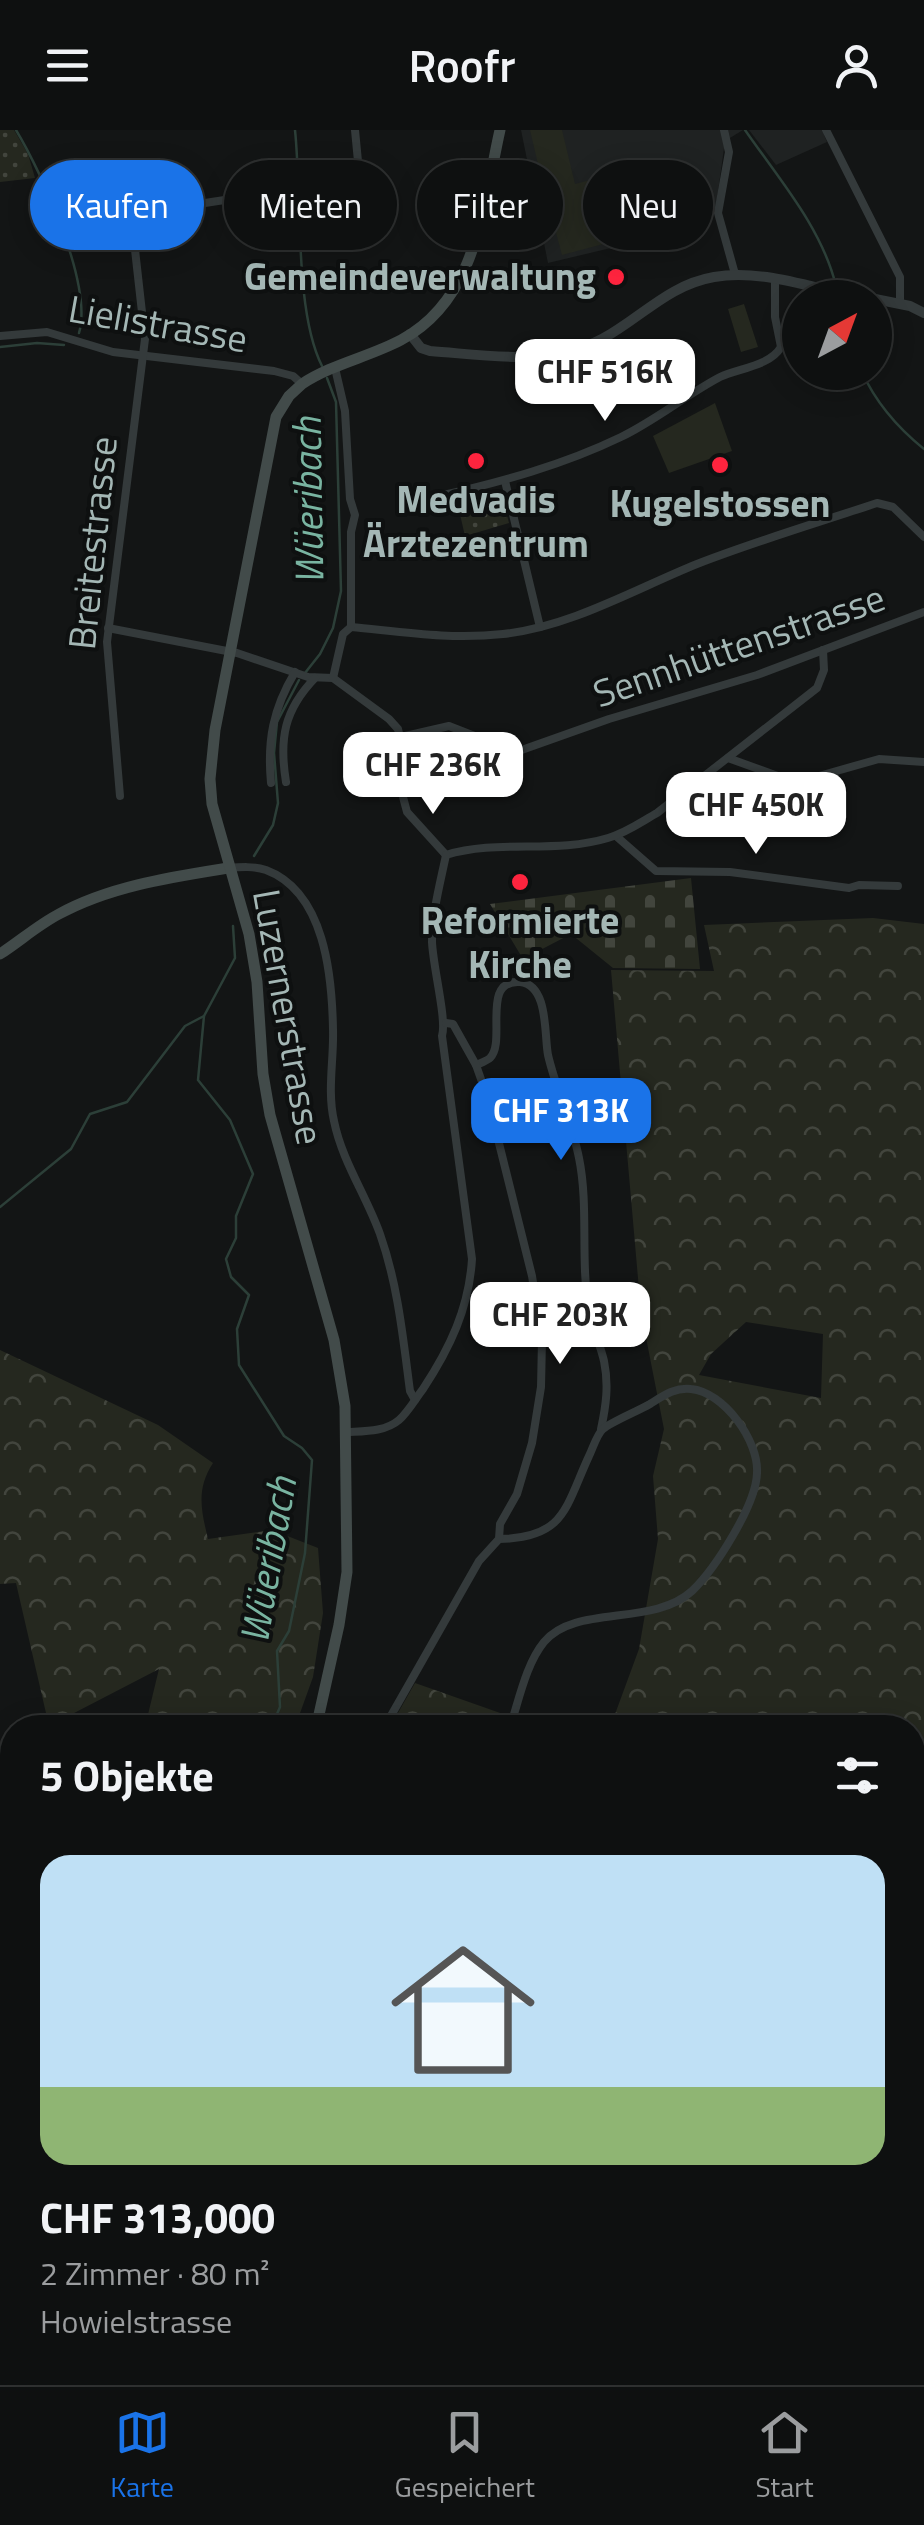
<!DOCTYPE html>
<html lang="de">
<meta charset="utf-8">
<style>
:root{--surface:#0e1010;--page:#1c1e1e;--text:#f1f3f6;--muted:#9b9d9f;--line:#2e3030;--accent:#1a73e8}
body{margin:0;font-family:"Titillium Web",sans-serif;background:var(--page);color:var(--text);height:100vh;display:flex;flex-direction:column;font-size:38px;white-space:nowrap}
*{box-sizing:border-box;margin:0}
p{font-size:32px;color:var(--muted)}
.icon{flex:none;width:55px;height:55px;fill:none;stroke:currentColor;stroke-width:2;stroke-linecap:round;stroke-linejoin:round}
.map{position:relative;flex:1;overflow:hidden}
.side{position:absolute;left:0px;top:1585px;width:925px;height:670px;display:flex;flex-direction:column;background:var(--surface);border-radius:40px 40px 0 0;box-shadow:0 5px 25px #0003,0 0 0 2px var(--line)}
.side>*{flex:none}
.hud{position:absolute;left:30px;top:30px;width:865px;height:90px;display:flex;gap:20px}
.needle{width:65px;rotate:41deg}
.buttons{position:absolute;left:782px;top:150px;display:grid;gap:20px}
.buttons a{display:grid;place-items:center;width:110px;height:110px;border-radius:50%;background:var(--surface);box-shadow:0 5px 25px #0003,0 0 0 2px var(--line);font-size:50px}
.price{position:absolute;translate:-50% -85px;padding:0 22px;border-radius:20px;background:#fff;color:#222;font-size:32px;line-height:65px;filter:drop-shadow(0 2px 5px #0008)}
.price::after{content:'';position:absolute;left:50%;top:60px;width:30px;height:22px;margin-left:-15px;background:inherit;clip-path:polygon(0 0,100% 0,50% 100%)}
.price.current{background:var(--accent);color:#fff}
ul{padding:0;list-style:none}
li{display:grid;align-content:center;gap:20px;height:530px;padding:0 40px}
li+li{border-top:2px solid var(--line)}
li span{display:grid;place-items:center;height:310px;border-radius:30px;color:#555}
li>.icon{margin-inline-start:auto}
span .icon{width:180px;height:180px;fill:#fffc;stroke-width:1}
li b{font-size:42px}
h2{display:flex;justify-content:space-between;align-items:center;height:120px;padding:0 40px;font-size:42px}
.tag{padding:0 35px;border-radius:45px;background:var(--surface);box-shadow:0 5px 25px #0003,0 0 0 2px var(--line);font-size:35px;line-height:90px}
.tag.current{background:var(--accent);color:#fff}
header{display:flex;justify-content:space-between;align-items:center;height:130px;padding:0 40px;background:var(--surface);font-size:45px;font-weight:600}
.tab-bar{display:flex;justify-content:space-around;align-items:center;height:140px;border-top:2px solid var(--line);background:var(--surface);font-size:28px;color:var(--muted)}
.tab-bar a{display:grid;justify-items:center;gap:5px}
.tab-bar .current{color:var(--accent)}
.map>svg:first-child{display:block}
.built{fill:#1f2222}
.grass{fill:#25281f}
.forest{fill:url(#forest-crowns);fill-rule:evenodd}
.cemetery{fill:url(#cemetery-stones)}
.park{fill:url(#park-dots)}
.lines{fill:none;stroke-linecap:round;stroke-linejoin:round}
.stream{stroke:#2c3f38;stroke-width:2.5}
.minor{stroke:#343a3b;stroke-width:8}
.tertiary{stroke:#343a3b;stroke-width:10}
.secondary{stroke:#424b4a;stroke-width:11}
.poi-dot{fill:#fd243e;stroke:#0e1010;stroke-width:4}
.labels{text-anchor:middle;stroke-width:8;stroke-linejoin:round;paint-order:stroke}
.poi-label{font-size:38px;font-weight:bold;fill:#a4b7b5;stroke:#0e1010}
.street-label{font-size:38px;fill:#a4b7b5;stroke:#0e1010}
.water-label{font-size:40px;font-style:italic;fill:#79b4a1;stroke:#0e1010}
</style>
<header><svg class="icon" aria-label="menu" viewBox="0 0 24 24"><path d="M4 6h16M4 12h16M4 18h16"/></svg>Roofr<svg class="icon" aria-label="person" viewBox="0 0 24 24"><circle cx="12" cy="8" r="4"/><path d="M4 21q1-7 8-7t8 7"/></svg></header>
<div class="map">
<svg width="924" height="2255" viewBox="0 0 924 2255">
<defs>
<pattern id="forest-crowns" width="20" height="18" patternUnits="userSpaceOnUse" patternTransform="scale(2.5)"><rect width="20" height="18" fill="#25281f"/><path d="M2 6a3 3 0 1 1 6 0M12 15a3 3 0 1 1 6 0" fill="none" stroke="#42453d"/></pattern>
<pattern id="cemetery-stones" width="16" height="16" patternUnits="userSpaceOnUse" patternTransform="scale(2.5)"><rect width="16" height="16" fill="#25281f"/><path d="M2 7V4a2 2 0 0 1 4 0v3zM10 15v-3a2 2 0 0 1 4 0v3z" fill="#42453d"/></pattern>
<pattern id="park-dots" width="8" height="8" patternUnits="userSpaceOnUse" patternTransform="scale(2.5)"><rect width="8" height="8" fill="#25281f"/><path d="M2 2h.1M6 6h.1" fill="none" stroke="#42453d" stroke-width="1.8" stroke-linecap="round"/></pattern>
</defs>
<rect width="100%" height="100%" fill="#131515"/>
<!-- built -->
<g class="built">
<polygon points="521,0 743,0 725,11 715,83 652,101 653,108 548,133"/>
<polygon points="749,0 822,0 827,12 776,35"/>
</g>
<!-- grass -->
<g class="grass">
<polygon points="530,0 562,0 575,54 624,41 641,104 562,125 545,62 557,58 544,60"/>
<polygon points="744,174 758,217 741,222 728,179"/>
<polygon points="715,273 732,321 669,343 653,306"/>
</g>
<!-- forest -->
<g class="forest">
<path d="M873,788L924,794V2255H731L725,2243L912,2242V1598H606L614,1587L639,1519L658,1409L653,1346L664,1299L641,1182L611,840L714,841L704,795ZM746,1192L823,1204L821,1268L699,1245L711,1224Z"/>
<path d="M0,1220L158,1295L213,1333C196,1359 201,1380 208,1409L272,1400L318,1418L323,1483L313,1547L295,1597H145L159,1539L49,1596L16,1453L0,1454Z"/>
<polygon points="415,1553 503,1584 501,1597 390,1597"/>
<polygon points="153,2243 153,2242 261,2243 254,2255 155,2255"/>
</g>
<!-- cemetery -->
<polygon class="cemetery" points="691,748 700,839 613,838 571,804 523,829 490,774"/>
<!-- park -->
<g class="park">
<polygon points="0,0 14,0 28,24 35,48 0,52"/>
<polygon points="496,362 502,366 509,393 465,406 457,371"/>
</g>
<g class="lines">
<!-- stream -->
<g class="stream">
<path d="M16,0C42,43 93,155 79,203"/>
<path d="M295,0C302,65 294,181 322,236"/>
<path d="M745,0C779,49 822,98 836,156"/>
<polyline points="0,217 37,213 64,215"/>
<path d="M862,242C876,273 898,298 924,319"/>
<polyline points="305,543 320,524 333,498 341,461 336,272 327,248"/>
<polyline points="254,726 273,695 278,673 274,623 277,592 299,550"/>
<polyline points="233,796 235,828 204,886 198,950 230,990 253,1044 236,1086 236,1108 226,1129 231,1147 249,1165 237,1199 239,1235 284,1306 302,1318 312,1330 305,1423 289,1501 277,1521 280,1577 271,1598"/>
<polyline points="0,1077 71,1019 90,984 127,972 185,896 204,886"/>
<polyline points="532,2242 544,2255"/>
</g>
<!-- minor -->
<g class="minor">
<polyline points="355,0 364,94"/>
<polyline points="724,0 729,22 718,83 735,144"/>
<polyline points="826,0 900,147 900,173"/>
<polyline points="0,206 47,202 113,222 274,241 293,246 302,254"/>
<polyline points="505,351 540,497"/>
<path d="M439,366C501,352 563,335 621,307C656,290 686,265 720,247C739,238 770,236 781,217L775,187V149"/>
<path d="M351,497C403,502 451,510 503,504C570,497 635,459 697,434C756,411 817,393 877,373L893,377L924,407"/>
<polyline points="108,498 237,523 308,547 333,548 389,589 398,599 403,620 403,667 407,682 446,725"/>
<polyline points="333,548 343,504 351,497 351,402 355,385 350,369 345,281 335,238"/>
<polyline points="401,607 449,596 516,622 609,589 757,545 924,482"/>
<polyline points="728,628 786,649 805,650 879,629 924,632"/>
<path d="M286,652C279,609 284,580 315,548"/>
<path d="M271,653C267,610 273,579 295,542"/>
<polyline points="120,666 107,512 145,209 132,93 140,83 231,69"/>
<polyline points="616,706 656,741 730,742 849,758 859,755 898,756"/>
<path d="M446,725C498,709 555,724 608,708C626,703 641,692 657,683L817,558L824,540L823,520"/>
<path d="M228,738C241,737 254,736 266,740C325,762 332,846 333,899C334,930 327,960 334,991C342,1031 366,1065 380,1104C398,1155 403,1208 410,1261L415,1270"/>
<path d="M476,935C479,934 488,930 490,928C507,912 480,849 520,852C549,855 544,905 548,925C556,960 572,992 579,1028C589,1077 580,1130 589,1180C592,1197 600,1214 604,1231C609,1255 606,1276 601,1299"/>
<path d="M347,1302C364,1301 385,1302 399,1290C408,1282 416,1268 423,1259C450,1218 469,1178 472,1129L442,906C447,890 433,837 432,812C432,783 440,754 446,725"/>
<path d="M499,1409C565,1408 565,1378 589,1326C593,1318 597,1304 603,1299C611,1292 638,1281 650,1274C663,1266 675,1257 691,1259C724,1262 759,1311 757,1343C756,1375 715,1439 692,1461C653,1497 575,1474 544,1512C526,1534 519,1570 510,1597"/>
<polyline points="384,1598 479,1431 499,1409 500,1394 517,1364 532,1313 541,1257 542,1210 532,1146 488,969 476,935 453,894 446,893"/>
</g>
<!-- tertiary -->
<g class="tertiary">
<polyline points="875,169 910,176 924,183"/>
<path d="M410,204L421,218L430,221C487,225 549,237 602,209C641,188 668,155 714,147C763,138 816,160 864,168"/>
</g>
<!-- secondary -->
<g class="secondary">
<path d="M0,824C20,811 38,795 59,784C110,756 172,747 228,738"/>
<path d="M316,1598L339,1495L347,1442L345,1276L334,1210L270,985L263,944L257,852L249,804L212,674L210,649L215,600L276,287L289,266L302,254C332,234 369,227 401,210C478,169 483,75 500,0"/>
<polyline points="419,2242 424,2255"/>
</g>
</g>
<!-- markers -->
<g class="poi-dot">
<circle cx="616" cy="147" r="10"/>
<circle cx="476" cy="331" r="10"/>
<circle cx="720" cy="335" r="10"/>
<circle cx="520" cy="752" r="10"/>
</g>
<g class="labels">
<!-- poi labels -->
<g class="poi-label">
<text x="596" y="160" text-anchor="end">Gemeindeverwaltung</text>
<text x="476" y="383">Medvadis<tspan x="476" dy="44">Ärztezentrum</tspan></text>
<text x="720" y="387">Kugelstossen</text>
<text x="520" y="804">Reformierte<tspan x="520" dy="44">Kirche</tspan></text>
</g>
<!-- street labels -->
<g class="street-label">
<text transform="translate(158 194) rotate(10)" y="13">Lielistrasse</text>
<text transform="translate(93 413) rotate(-84)" y="13">Breitestrasse</text>
<text transform="translate(739 516) rotate(-19)" y="13">Sennhüttenstrasse</text>
<text transform="translate(288 887) rotate(80)" y="13">Luzernerstrasse</text>
</g>
<!-- water labels -->
<g class="water-label">
<text transform="translate(308 371) rotate(-91)" y="14">Wüeribach</text>
<text transform="translate(268 1430) rotate(-80)" y="14">Wüeribach</text>
</g>
</g>
</svg>
<div class="buttons">
<a><svg class="needle" viewBox="-14 -14 28 28"><path d="M0-13l5 13h-10z" fill="#e53935"/><path d="M0 13l5-13h-10z" fill="#9b9d9f"/></svg></a>
</div>
<b class="price" style="left:605px;top:294px">CHF 516K</b>
<b class="price" style="left:433px;top:687px">CHF 236K</b>
<b class="price" style="left:756px;top:727px">CHF 450K</b>
<b class="price current" style="left:561px;top:1033px">CHF 313K</b>
<b class="price" style="left:560px;top:1237px">CHF 203K</b>
<div class="hud">
<a class="tag current">Kaufen</a>
<a class="tag">Mieten</a>
<a class="tag">Filter</a>
<a class="tag">Neu</a>
</div>
<section class="side">
<h2>5 Objekte<svg class="icon" aria-label="filters" viewBox="0 0 24 24"><path d="M4 7h16M4 17h16"/><circle cx="9" cy="7" r="2"/><circle cx="15" cy="17" r="2"/></svg></h2>
<ul>
<li><span style="background:linear-gradient(#bfe0f5 75%,#8fb573 0)"><svg class="icon" aria-label="home" viewBox="0 0 24 24"><path d="M3 11l9-7 9 7M6 9v11h12V9"/></svg></span><div><b>CHF 313,000</b><p>2 Zimmer · 80 m²</p><p>Howielstrasse</p></div></li>
</ul>
</section>
</div>
<nav class="tab-bar">
<a class="current"><svg class="icon" aria-label="map" viewBox="0 0 24 24"><path d="M3 6l6-2 6 2 6-2v14l-6 2-6-2-6 2zM9 4v14M15 6v14"/></svg>Karte</a>
<a><svg class="icon" aria-label="saved" viewBox="0 0 24 24"><path d="M7 4h10v16l-5-4-5 4z"/></svg>Gespeichert</a>
<a><svg class="icon" aria-label="home" viewBox="0 0 24 24"><path d="M3 11l9-7 9 7M6 9v11h12V9"/></svg>Start</a>
</nav>
